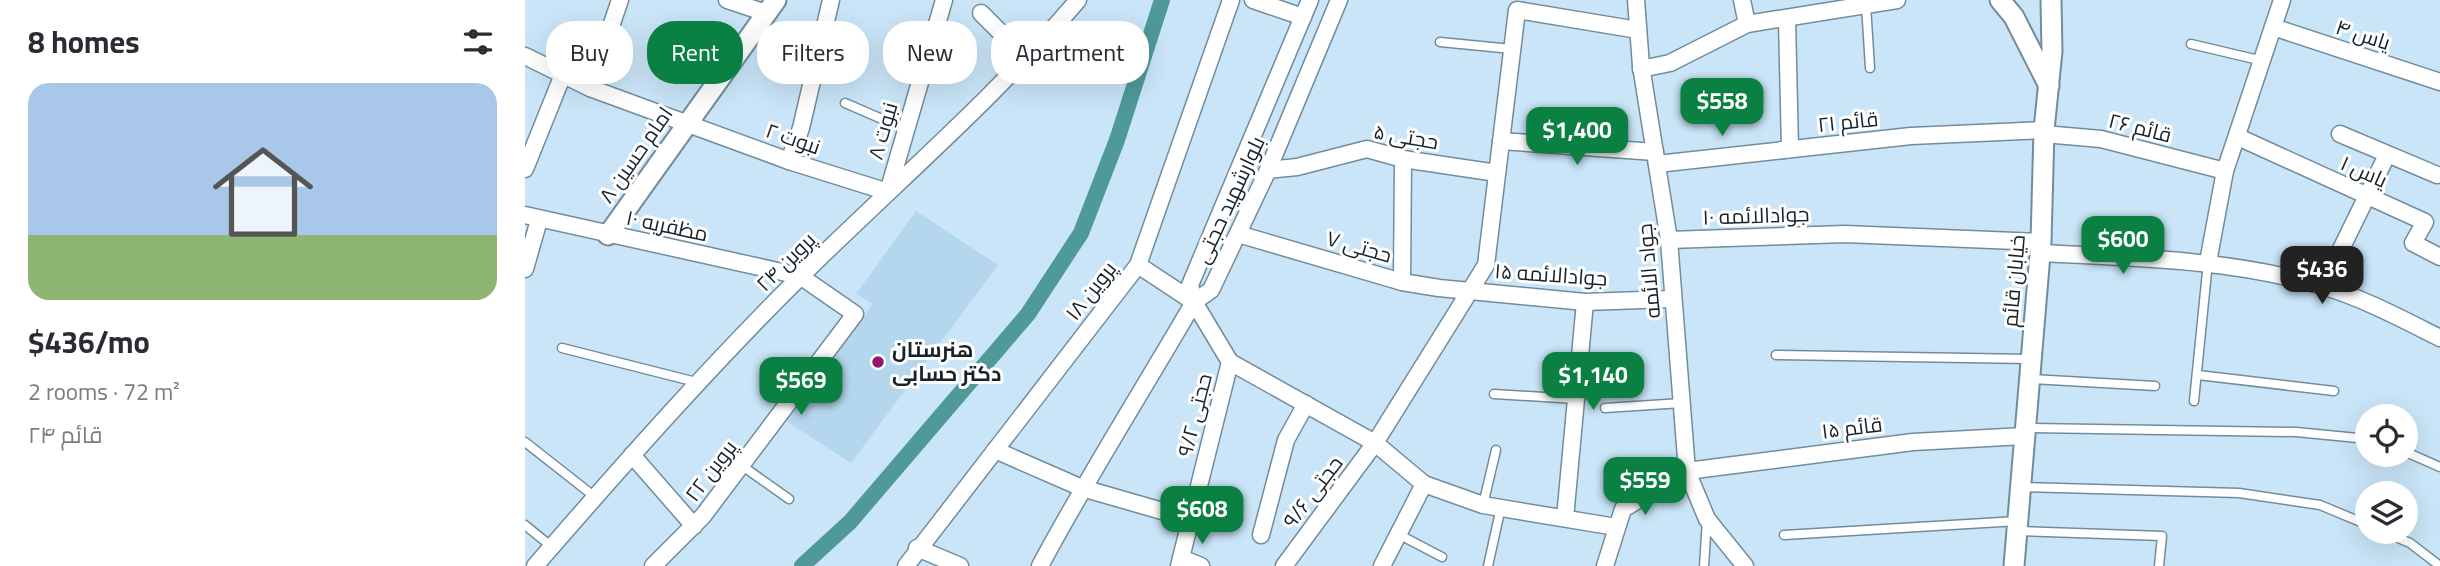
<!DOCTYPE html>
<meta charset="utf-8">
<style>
:root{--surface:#fff;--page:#f2f2f3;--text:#2b2b33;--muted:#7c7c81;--accent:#0b8043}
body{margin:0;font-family:Georgia,Cairo,serif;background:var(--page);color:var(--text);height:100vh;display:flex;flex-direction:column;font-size:26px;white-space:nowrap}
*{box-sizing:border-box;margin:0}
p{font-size:23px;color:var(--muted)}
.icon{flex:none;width:38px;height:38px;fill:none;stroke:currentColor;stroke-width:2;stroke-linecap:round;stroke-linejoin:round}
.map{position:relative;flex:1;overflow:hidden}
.side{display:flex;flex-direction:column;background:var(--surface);width:525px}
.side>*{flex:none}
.hud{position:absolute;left:21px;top:21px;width:665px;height:63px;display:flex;gap:14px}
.fabs{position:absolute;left:1830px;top:404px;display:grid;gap:14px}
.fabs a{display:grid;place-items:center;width:63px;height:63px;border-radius:50%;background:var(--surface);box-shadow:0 7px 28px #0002;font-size:35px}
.price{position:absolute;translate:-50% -60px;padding:0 16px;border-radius:14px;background:var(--accent);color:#fff;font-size:23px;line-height:46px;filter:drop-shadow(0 2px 4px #0008)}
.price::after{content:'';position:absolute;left:50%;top:42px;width:21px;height:16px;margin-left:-10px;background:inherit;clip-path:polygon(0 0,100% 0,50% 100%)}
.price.active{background:#222;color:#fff}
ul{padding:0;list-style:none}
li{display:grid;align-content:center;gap:14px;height:371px;padding:0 28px}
li span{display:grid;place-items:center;height:217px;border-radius:21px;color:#555}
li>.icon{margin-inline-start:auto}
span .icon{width:126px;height:126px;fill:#fffc;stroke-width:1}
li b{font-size:30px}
h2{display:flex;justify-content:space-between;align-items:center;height:84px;padding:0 28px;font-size:30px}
.pill{padding:0 24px;border-radius:28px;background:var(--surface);box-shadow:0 7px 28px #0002;font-size:24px;line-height:63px}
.pill.active{background:var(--accent);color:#fff}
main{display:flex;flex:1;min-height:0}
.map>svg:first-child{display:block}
.built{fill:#b5d7ee}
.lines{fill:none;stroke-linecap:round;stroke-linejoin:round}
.canal{stroke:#4f9998;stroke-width:16}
.service-casing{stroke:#728c9c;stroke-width:11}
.minor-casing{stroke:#728c9c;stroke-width:19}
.tertiary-casing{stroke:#728c9c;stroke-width:23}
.service{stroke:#fff;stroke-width:8}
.minor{stroke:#fff;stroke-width:16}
.tertiary{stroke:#fff;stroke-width:19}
.poi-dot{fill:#911572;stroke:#fff;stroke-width:2.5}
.labels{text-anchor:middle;stroke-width:6;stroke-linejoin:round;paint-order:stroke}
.street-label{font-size:21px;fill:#182229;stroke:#fff}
.poi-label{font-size:21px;font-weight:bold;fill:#182229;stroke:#fff;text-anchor:start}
</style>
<main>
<section class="side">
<h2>8 homes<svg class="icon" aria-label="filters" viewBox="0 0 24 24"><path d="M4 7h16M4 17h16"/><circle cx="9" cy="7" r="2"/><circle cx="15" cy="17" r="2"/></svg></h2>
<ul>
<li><span style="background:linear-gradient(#a9c7e8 70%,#8fb573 0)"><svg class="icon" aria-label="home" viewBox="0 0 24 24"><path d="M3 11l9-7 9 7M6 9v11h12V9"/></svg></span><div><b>$436/mo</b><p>2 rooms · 72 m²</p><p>قائم ۲۴</p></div></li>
</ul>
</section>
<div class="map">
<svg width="1915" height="566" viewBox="0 0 1915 566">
<rect width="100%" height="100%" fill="#c9e5f7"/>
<!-- built -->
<polygon class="built" points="391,211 473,265 326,463 261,421 348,304 331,294"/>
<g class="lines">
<!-- canal -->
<polyline class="canal" points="277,566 325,522 503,314 556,233 592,140 637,0"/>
<defs>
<g id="service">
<polyline points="1341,5 1345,68"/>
<polyline points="915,42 987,49"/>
<polyline points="1666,44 1738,61"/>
<polyline points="320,103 380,129"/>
<polyline points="37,348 171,382"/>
<polyline points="1251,355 1505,359"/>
<polyline points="1673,375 1809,391"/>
<polyline points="1506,379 1630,386"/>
<polyline points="969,394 1051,399"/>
<polyline points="1669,401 1683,262"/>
<polyline points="1080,408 1157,403"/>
<polyline points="1501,428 1771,432 1843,439"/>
<polyline points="0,442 70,497"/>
<polyline points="1881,452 1915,467"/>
<polyline points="216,465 264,499"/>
<polyline points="1495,487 1714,493 1795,505 1843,525"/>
<polyline points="958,505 971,450"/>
<polyline points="0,525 27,547"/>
<polyline points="1492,531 1637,536 1634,566"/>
<polyline points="1859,532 1885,543 1915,566"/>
<polyline points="873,534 917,557"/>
<polyline points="1259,535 1493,521"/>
<polyline points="963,566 976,507"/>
<polyline points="1179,566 1182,520"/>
</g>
<g id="minor">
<polyline points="202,0 241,13"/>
<polyline points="728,0 778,17"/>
<polyline points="1111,0 1116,66 1144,240 1162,471 1182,519 1220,566"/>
<polyline points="1217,0 1222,24"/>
<polyline points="456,13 503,60"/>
<polyline points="1748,27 1915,82"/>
<polyline points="0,56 65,88 264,161 363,192 419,0"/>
<polyline points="1116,69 1145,63 1222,24 1372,0"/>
<polyline points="65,88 95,0"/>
<polyline points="1519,134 1576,139 1700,171"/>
<polyline points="1815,134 1912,175"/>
<polyline points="1713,137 1900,222 1888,243 1915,257"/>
<polyline points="976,141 1130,152"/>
<polyline points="1257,150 1265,149 1262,20"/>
<polyline points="264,161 276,128 306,0"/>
<polyline points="1132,164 1386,136 1519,130"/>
<polyline points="0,169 37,77"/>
<polyline points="743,170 772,167 842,149 878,159 972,173"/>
<polyline points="0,215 275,276 330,314 178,516 128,566"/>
<polyline points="713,234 877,282 914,288 1060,302 1146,299"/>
<polyline points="1144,240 1320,234 1516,242"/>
<path d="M1515,253C1610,258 1705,259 1797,286C1838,298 1877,319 1915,338"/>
<polyline points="1683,262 1700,171 1757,0"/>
<polyline points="613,265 669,302 705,362 850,443 899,484 958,505 1091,527"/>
<polyline points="0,269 14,220"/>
<polyline points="877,282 878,159"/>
<polyline points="1798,286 1862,155"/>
<polyline points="669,302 665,285 785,0"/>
<polyline points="470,450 557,488 665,519"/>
<polyline points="107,455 169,526"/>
<polyline points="1040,518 1060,302"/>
<polyline points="736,535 761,440 781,404"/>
<polyline points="392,548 435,566"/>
<polyline points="656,558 676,566"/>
<path d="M10,566C96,467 182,369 275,277C368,185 468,100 553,0"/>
<polyline points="381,566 613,265 706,0"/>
<path d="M515,566C563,476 618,390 669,302L686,290L743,170L814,0"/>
<polyline points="654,566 705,362"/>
<polyline points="759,566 850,443 961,265 992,10 1113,30"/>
<polyline points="857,566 899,484"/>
<polyline points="1080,566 1098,509 1162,471 1388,442 1499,436"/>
</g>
<g id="tertiary">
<polyline points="1475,0 1489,17 1524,86"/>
<polyline points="83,235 251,0"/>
<polyline points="1489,566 1516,242 1519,130 1527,51 1526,0"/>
</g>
</defs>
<!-- service casing -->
<use href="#service" class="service-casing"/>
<!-- minor casing -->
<use href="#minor" class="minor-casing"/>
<!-- tertiary casing -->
<use href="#tertiary" class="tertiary-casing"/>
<!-- service -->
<use href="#service" class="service"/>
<!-- minor -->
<use href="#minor" class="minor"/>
<!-- tertiary -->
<use href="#tertiary" class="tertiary"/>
</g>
<!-- markers -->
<circle class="poi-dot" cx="353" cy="362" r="7"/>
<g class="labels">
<!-- street labels -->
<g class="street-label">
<text transform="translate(1838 35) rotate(18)" y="7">یاس ۴</text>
<text transform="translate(1323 122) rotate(-6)" y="7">قائم ۲۱</text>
<text transform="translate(1615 128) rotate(14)" y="7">قائم ۲۶</text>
<text transform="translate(358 131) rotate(-74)" y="7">نبوت ۸</text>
<text transform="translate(881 137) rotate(10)" y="7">حجتی ۵</text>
<text transform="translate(268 139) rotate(19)" y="7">نبوت ۲</text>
<text transform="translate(111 155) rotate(-55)" y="7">امام حسین ۸</text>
<text transform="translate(1839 172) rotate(24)" y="7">یاس ۱</text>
<text transform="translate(705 200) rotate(-65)" y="7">بلوارشهید حجتی</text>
<text transform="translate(1231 216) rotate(-2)" y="7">جوادالائمه ۱۰</text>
<text transform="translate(142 226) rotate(12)" y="7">مظفریه ۱۰</text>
<text transform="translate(834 247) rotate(16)" y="7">حجتی ۷</text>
<text transform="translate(261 262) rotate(-45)" y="7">پروین ۲۴</text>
<text transform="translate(1124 271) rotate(-95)" y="7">جواد الائمه</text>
<text transform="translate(1026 275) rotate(4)" y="7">جوادالائمه ۱۵</text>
<text transform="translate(1489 281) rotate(-85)" y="7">خیابان قائم</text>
<text transform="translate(566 291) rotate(-52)" y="7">پروین ۱۸</text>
<text transform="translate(670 415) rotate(-76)" y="7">حجتی ۹/۲</text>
<text transform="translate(1327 428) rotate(-7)" y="7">قائم ۱۵</text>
<text transform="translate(186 471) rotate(-53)" y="7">پروین ۲۲</text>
<text transform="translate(788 492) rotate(-53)" y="7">حجتی ۹/۶</text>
</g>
<!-- poi labels -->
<g class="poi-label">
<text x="367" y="357">هنرستان<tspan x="367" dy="24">دکتر حسابی</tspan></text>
</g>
</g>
</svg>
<div class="fabs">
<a><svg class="icon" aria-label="locate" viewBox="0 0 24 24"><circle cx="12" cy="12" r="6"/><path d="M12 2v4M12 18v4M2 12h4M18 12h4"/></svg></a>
<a><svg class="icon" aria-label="layers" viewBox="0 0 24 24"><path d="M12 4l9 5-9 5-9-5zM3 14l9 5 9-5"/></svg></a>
</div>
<b class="price" style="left:1197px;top:138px">$558</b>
<b class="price" style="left:1052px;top:167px">$1,400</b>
<b class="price" style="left:1598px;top:276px">$600</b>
<b class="price active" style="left:1797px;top:306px">$436</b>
<b class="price" style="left:1068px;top:412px">$1,140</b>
<b class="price" style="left:276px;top:417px">$569</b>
<b class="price" style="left:1120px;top:517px">$559</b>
<b class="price" style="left:677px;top:546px">$608</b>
<div class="hud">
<a class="pill">Buy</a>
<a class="pill active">Rent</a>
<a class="pill">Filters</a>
<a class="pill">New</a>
<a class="pill">Apartment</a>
</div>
</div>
</main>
